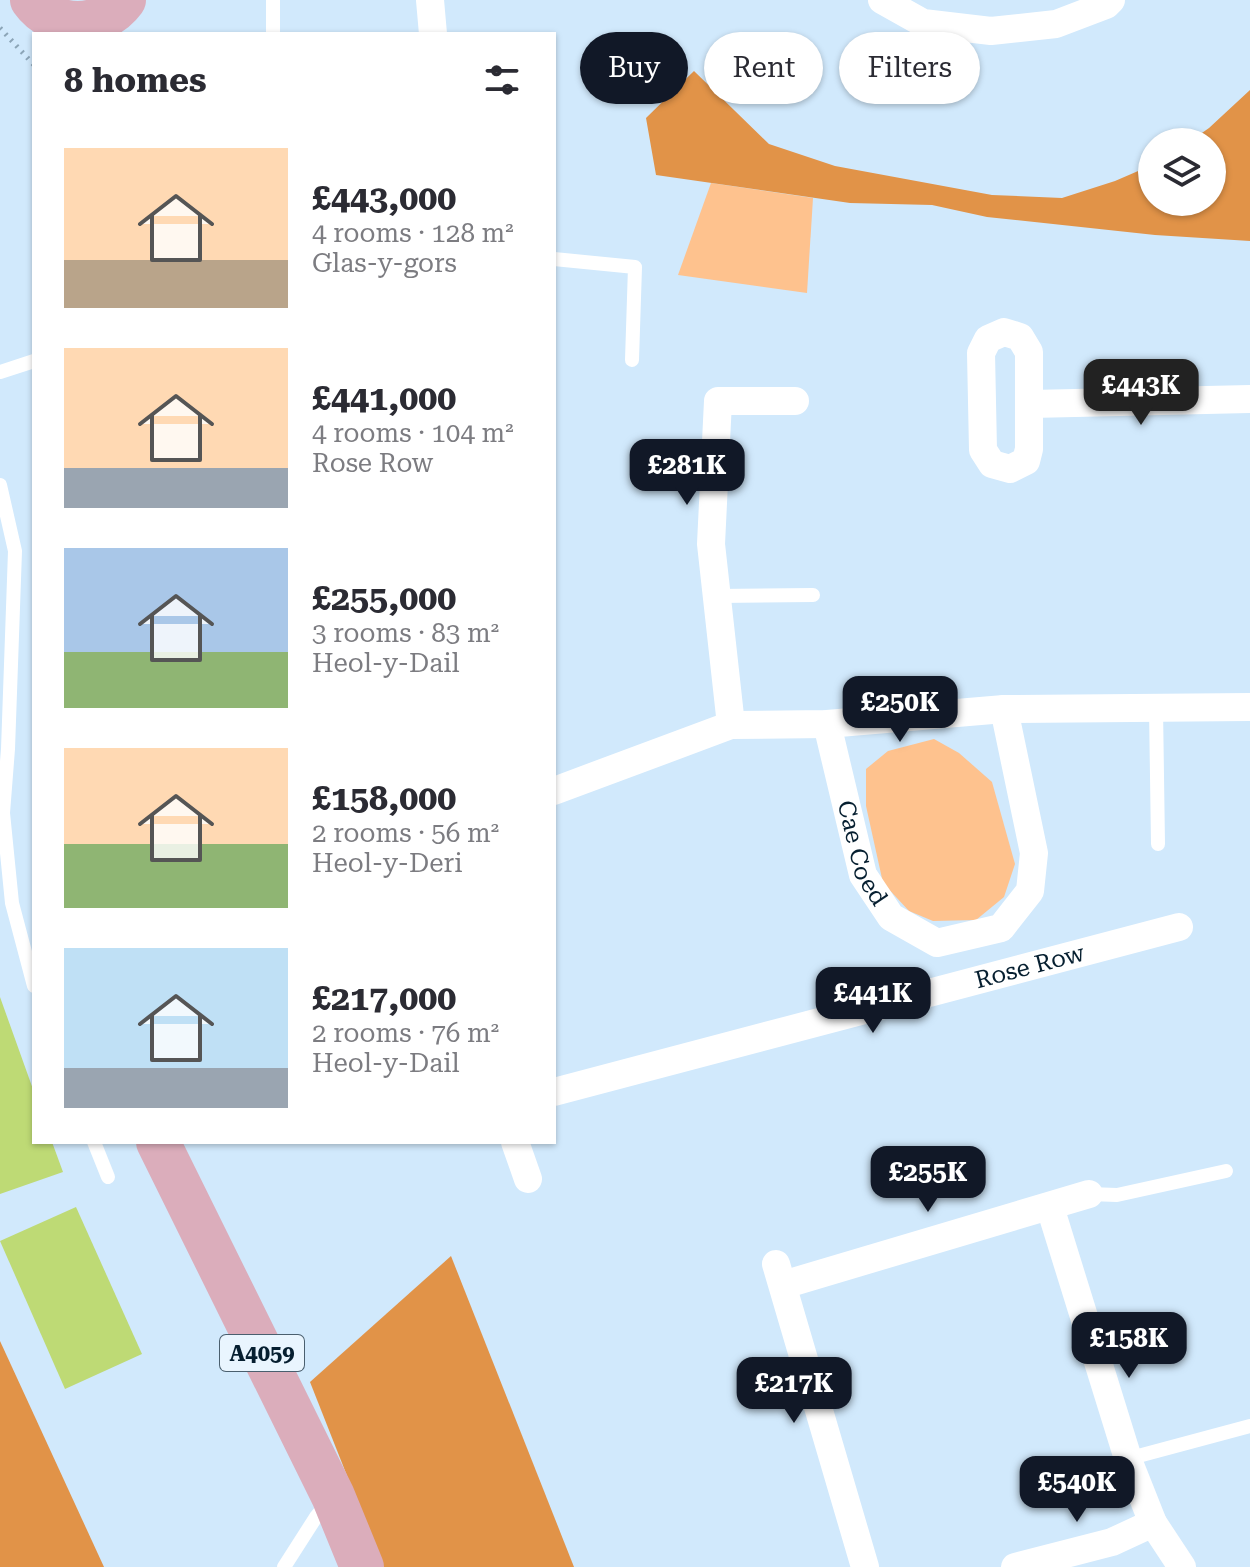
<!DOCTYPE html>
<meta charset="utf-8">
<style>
:root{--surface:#fff;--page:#f2f2f3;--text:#2b2b33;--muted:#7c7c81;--accent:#111827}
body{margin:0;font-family:"Roboto Serif",serif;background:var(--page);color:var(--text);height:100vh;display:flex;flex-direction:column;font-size:30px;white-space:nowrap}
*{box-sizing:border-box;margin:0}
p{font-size:26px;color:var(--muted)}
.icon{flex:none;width:44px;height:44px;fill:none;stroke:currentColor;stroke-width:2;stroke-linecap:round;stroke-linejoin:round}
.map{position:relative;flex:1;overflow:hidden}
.panel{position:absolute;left:32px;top:32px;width:524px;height:1112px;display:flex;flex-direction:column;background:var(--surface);border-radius:0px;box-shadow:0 2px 6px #0004}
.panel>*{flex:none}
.top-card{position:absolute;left:580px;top:32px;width:550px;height:72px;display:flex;gap:16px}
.buttons{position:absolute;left:1138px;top:128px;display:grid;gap:16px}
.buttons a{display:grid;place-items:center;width:88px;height:88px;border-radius:50%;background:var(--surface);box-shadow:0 2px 6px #0004;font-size:40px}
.price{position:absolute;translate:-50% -68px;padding:0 18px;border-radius:16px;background:var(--accent);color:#fff;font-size:26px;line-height:52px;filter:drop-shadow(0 2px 4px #0008)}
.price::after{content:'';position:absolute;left:50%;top:48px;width:24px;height:18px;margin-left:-12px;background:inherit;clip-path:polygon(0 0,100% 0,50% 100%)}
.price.current{background:#222;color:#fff}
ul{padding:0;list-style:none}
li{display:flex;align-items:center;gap:24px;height:200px;padding:0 32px}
li span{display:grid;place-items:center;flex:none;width:224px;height:160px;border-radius:0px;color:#555}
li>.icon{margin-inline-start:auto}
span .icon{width:96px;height:96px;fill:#fffc;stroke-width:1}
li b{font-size:34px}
h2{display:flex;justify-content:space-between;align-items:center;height:96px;padding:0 32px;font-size:34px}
.tag{padding:0 28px;border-radius:36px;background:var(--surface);box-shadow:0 2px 6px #0004;font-size:28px;line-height:72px}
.tag.current{background:var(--accent);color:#fff}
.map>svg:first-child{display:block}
.green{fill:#fec28e}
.forest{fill:#e19348}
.building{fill:#beda75}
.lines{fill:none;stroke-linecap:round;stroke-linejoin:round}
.path{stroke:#8ca5b7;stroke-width:5;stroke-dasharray:2 6;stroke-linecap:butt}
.service{stroke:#fff;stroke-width:14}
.minor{stroke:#fff;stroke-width:28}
.primary{stroke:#dbadbb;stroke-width:44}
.labels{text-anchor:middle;stroke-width:7;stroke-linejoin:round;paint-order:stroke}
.shield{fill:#e9f5fe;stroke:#4a5f6e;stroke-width:2}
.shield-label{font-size:22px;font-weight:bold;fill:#061f30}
.street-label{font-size:24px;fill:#061f30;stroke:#e9f5fe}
</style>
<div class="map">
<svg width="1250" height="1567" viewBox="0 0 1250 1567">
<rect width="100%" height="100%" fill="#d1e9fc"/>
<!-- green -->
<g class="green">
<polygon points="711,183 813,198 807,293 678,275"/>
<polygon points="934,739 959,753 992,782 1015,864 1004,897 976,920 933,921 909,911 883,883 866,806 866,769 888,751"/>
</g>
<!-- forest -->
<g class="forest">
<polygon points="694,71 769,144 835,166 992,195 1062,198 1115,181 1152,165 1152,202 1212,202 1212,142 1189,142 1209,128 1250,90 1250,241 1155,235 987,217 932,205 850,203 656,175 646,118"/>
<polygon points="451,1256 574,1567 383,1567 310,1382"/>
<polygon points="0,1341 104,1567 0,1567"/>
</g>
<!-- building -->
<g class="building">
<polygon points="0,997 34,1092 34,1142 52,1142 63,1172 0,1194"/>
<polygon points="76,1207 142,1354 65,1389 0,1241"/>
</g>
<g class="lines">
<!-- path -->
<polyline class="path" points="0,28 34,65"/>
<!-- service -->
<g class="service">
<polyline points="273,0 273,34"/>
<polyline points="554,259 635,267 632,360"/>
<polyline points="0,372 34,361"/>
<polyline points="0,485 15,551 8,749 3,813 12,903 34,986"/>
<polyline points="717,596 813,595"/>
<polyline points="1156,708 1158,844"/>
<polyline points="94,1142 108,1177"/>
<polyline points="1089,1194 1117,1195 1226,1171"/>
<polyline points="1127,1459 1250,1426"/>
<polyline points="284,1567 316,1517 329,1501"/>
</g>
<!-- minor -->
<g class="minor">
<polyline points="430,0 433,34"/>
<polyline points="882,0 923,23 991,31 1056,24 1106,5 1111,0"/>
<polygon points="1004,332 1020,337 1029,352 1029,449 1026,461 1010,469 992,464 983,450 981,353 988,339"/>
<polyline points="1031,404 1250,399"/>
<path id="s1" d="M827,724L863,875L891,917L937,943L1001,928L1030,891L1034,853L1004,709"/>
<polyline points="731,725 711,544 718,401 795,401"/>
<polyline points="554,791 731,725 827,724 1004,709 1250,707"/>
<path id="s2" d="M554,1092L1179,927"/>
<polyline points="515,1142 528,1179"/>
<polyline points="1050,1207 1130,1465 1153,1523 1182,1567"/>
<polyline points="776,1264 865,1567"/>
<polyline points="783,1285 1089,1194"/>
<polyline points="1015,1567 1112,1542 1153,1523"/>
</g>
<!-- primary -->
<g class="primary">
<path d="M32,0C54,31 102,30 124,0"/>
<polyline points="158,1142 333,1496 362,1567"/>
</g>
</g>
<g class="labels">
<!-- shield labels -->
<rect class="shield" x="220" y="1335" width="84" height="36" rx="6"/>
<g class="shield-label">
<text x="262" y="1361">A4059</text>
</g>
<!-- street labels -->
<g class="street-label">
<text dy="8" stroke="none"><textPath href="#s1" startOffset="134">Cae Coed</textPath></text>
<text dy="8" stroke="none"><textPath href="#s2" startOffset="492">Rose Row</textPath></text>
</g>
</g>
</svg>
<div class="buttons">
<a><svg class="icon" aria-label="layers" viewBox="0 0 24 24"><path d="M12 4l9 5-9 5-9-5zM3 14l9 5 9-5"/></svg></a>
</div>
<b class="price current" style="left:1141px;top:427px">£443K</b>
<b class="price" style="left:687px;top:507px">£281K</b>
<b class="price" style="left:900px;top:744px">£250K</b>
<b class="price" style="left:873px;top:1035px">£441K</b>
<b class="price" style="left:928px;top:1214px">£255K</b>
<b class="price" style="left:1129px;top:1380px">£158K</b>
<b class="price" style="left:794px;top:1425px">£217K</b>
<b class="price" style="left:1077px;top:1524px">£540K</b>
<div class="top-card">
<a class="tag current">Buy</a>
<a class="tag">Rent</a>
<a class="tag">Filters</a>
</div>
<section class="panel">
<h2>8 homes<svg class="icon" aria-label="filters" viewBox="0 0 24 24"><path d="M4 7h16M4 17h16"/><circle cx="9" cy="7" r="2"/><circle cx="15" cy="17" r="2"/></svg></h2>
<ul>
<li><span style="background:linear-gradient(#ffd9b3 70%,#b9a48a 0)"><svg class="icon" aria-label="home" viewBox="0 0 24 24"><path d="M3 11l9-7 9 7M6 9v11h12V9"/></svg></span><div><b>£443,000</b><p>4 rooms · 128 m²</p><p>Glas-y-gors</p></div></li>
<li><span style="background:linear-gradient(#ffd9b3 75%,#9aa5b1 0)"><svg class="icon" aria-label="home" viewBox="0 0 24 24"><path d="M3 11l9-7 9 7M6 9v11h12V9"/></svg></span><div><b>£441,000</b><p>4 rooms · 104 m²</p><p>Rose Row</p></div></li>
<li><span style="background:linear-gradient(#a9c7e8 65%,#8fb573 0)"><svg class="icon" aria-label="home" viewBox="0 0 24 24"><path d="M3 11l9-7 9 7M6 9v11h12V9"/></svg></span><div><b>£255,000</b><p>3 rooms · 83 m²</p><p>Heol-y-Dail</p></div></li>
<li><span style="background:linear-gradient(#ffd9b3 60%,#8fb573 0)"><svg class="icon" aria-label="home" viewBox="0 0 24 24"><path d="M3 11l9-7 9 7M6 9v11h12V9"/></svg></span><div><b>£158,000</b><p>2 rooms · 56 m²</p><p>Heol-y-Deri</p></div></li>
<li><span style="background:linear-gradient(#bfe0f5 75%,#9aa5b1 0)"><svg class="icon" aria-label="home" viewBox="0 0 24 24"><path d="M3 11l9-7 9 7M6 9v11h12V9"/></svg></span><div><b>£217,000</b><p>2 rooms · 76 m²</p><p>Heol-y-Dail</p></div></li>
</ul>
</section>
</div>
